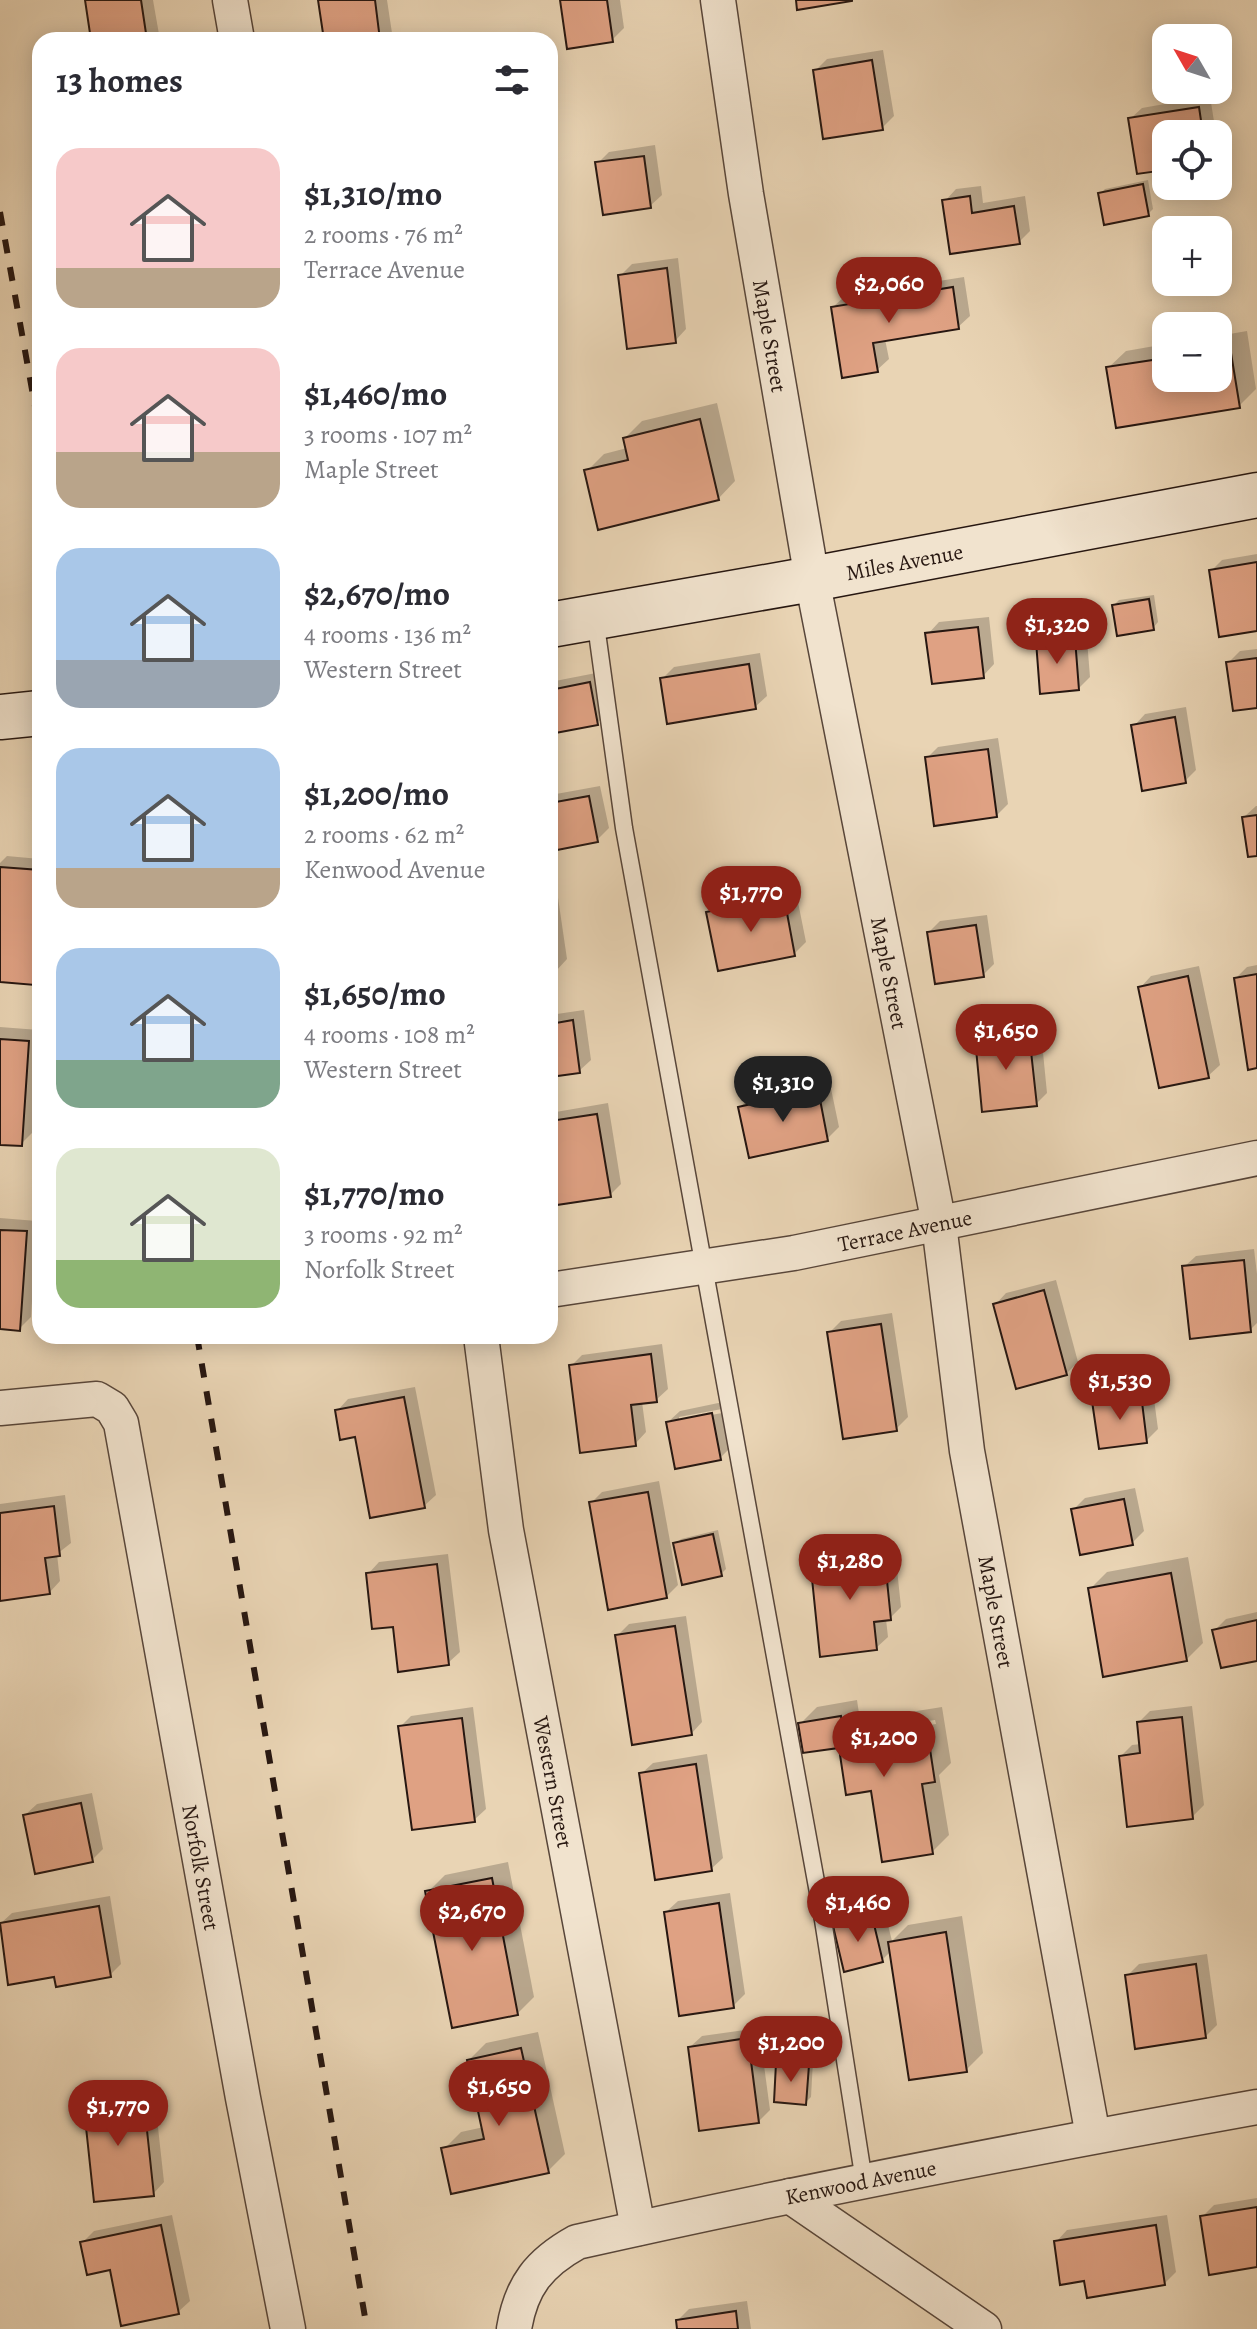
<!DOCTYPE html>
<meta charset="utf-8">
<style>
:root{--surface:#fff;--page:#f7f7f7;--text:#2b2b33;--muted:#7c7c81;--accent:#8f2418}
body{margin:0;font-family:Alegreya,serif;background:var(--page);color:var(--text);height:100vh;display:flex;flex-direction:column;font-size:30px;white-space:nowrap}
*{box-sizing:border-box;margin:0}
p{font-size:26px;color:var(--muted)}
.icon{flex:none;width:44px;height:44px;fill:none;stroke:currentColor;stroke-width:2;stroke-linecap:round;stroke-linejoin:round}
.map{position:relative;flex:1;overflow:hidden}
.side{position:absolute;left:32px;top:32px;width:526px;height:1312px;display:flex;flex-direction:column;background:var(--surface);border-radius:24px;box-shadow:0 4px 20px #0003}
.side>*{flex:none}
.needle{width:52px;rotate:309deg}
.buttons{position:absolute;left:1152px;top:24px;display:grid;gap:16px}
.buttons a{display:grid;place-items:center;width:80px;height:80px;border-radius:16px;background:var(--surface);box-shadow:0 4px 20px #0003;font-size:40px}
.price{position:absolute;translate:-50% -68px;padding:0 18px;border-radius:28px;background:var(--accent);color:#fff;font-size:26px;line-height:52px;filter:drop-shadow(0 2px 4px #0008)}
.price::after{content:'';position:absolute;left:50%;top:48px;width:24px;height:18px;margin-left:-12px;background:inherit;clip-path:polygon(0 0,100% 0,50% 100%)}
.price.current{background:#222;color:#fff}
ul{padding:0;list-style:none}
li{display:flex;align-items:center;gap:24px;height:200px;padding:0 24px}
li span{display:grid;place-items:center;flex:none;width:224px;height:160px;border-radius:24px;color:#555}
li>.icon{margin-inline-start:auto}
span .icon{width:96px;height:96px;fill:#fffc;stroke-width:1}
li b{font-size:34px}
h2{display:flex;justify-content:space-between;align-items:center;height:96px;padding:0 24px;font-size:34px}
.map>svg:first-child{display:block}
.shadow{fill:#0003;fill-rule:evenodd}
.building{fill:#dfa183;stroke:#271711;stroke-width:2}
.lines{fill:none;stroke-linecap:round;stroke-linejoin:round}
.lane-casing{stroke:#58463a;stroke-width:19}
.street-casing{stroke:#58463a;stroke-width:37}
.secondary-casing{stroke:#271711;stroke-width:47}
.lane{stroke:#f1e3ce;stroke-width:16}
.street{stroke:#f1e3ce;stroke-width:34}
.secondary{stroke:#f1e3ce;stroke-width:44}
.rail{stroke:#271711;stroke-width:6;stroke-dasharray:14 14;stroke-linecap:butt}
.labels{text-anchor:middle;stroke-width:6;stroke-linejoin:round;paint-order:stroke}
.street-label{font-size:22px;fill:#271711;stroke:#f1e3ce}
</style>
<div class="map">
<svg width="1257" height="2329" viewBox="0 0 1257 2329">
<rect width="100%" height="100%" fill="#e9d4b4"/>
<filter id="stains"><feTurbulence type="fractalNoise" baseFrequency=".0025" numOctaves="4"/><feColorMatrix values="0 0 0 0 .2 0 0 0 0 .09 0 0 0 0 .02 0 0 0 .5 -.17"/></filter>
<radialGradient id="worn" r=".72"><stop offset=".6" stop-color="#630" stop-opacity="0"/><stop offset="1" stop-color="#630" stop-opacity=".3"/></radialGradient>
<!-- shadow -->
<g class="shadow">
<polygon points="87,0 153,0 160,40 93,40"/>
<polygon points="320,0 387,0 392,33 384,40 326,40"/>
<polygon points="562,0 620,0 624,28 612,40"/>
<polygon points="883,50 894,116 882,128 815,71 827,59"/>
<polygon points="1210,96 1216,134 1166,134 1166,168 1130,119 1142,108"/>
<polygon points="655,145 662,195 650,206 598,163 609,152"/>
<polygon points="1148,180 1153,209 1148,214 1100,194 1105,189"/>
<polygon points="981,186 983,203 1025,196 1030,231 1019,242 945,201 956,189"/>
<polygon points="678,258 686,329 675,341 620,276 632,264"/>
<polygon points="964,277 970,316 958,327 885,339 889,359 877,370 833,307 845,296"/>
<polygon points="1247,331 1256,389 1239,406 1108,368 1126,351 1166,344 1166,378 1218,378 1218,336"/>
<polygon points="717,403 735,481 718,499 587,471 604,454 627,448 625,438 642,421"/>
<polygon points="1257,554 1257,629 1211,571 1222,560"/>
<polygon points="1154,595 1158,622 1153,628 1114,605 1119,600"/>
<polygon points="989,617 994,664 983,676 928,634 939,622"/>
<polygon points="1086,627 1090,677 1079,688 1038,642 1049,631"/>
<polygon points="1257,649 1257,706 1228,663 1240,651"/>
<polygon points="760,653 767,696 755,707 662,679 674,667"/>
<polygon points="601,672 609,712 597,723 550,732 550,682"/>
<polygon points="1186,707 1196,770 1185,781 1134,726 1145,714"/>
<polygon points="998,738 1008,804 997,815 927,758 938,747"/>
<polygon points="600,786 609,828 597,840 553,849 550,833 550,800 556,794"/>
<polygon points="1256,806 1257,806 1257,854 1244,817"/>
<polygon points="7,856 40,859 40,977 35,983 0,980 0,863"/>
<polygon points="556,884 567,959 556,971 550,972 550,885"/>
<polygon points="795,887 806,942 794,954 708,913 720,902"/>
<polygon points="987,915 994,964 983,975 929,932 940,921"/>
<polygon points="1257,965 1257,1066 1236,978 1247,967"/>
<polygon points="1199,966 1220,1065 1208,1076 1140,988 1151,976"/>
<polygon points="584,1010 591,1060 579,1071 550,1075 550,1015"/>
<polygon points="1040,1022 1047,1093 1036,1104 977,1039 988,1028"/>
<polygon points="0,1027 39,1030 32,1133 21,1144 0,1143"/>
<polygon points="829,1079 839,1127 827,1139 740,1107 752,1096"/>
<polygon points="608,1103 621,1184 610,1195 550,1204 550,1113"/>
<polygon points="0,1218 37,1221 31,1317 19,1329 0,1327"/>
<polygon points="1254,1249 1257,1274 1257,1323 1250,1330 1184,1267 1196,1256"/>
<polygon points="1056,1280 1078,1362 1066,1374 995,1305 1006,1293"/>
<polygon points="892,1313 908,1417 896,1429 829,1333 841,1321"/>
<polygon points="662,1344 668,1389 656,1400 642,1402 646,1432 635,1444 571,1366 582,1355"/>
<polygon points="1152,1384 1158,1429 1146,1441 1094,1402 1106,1390"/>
<polygon points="415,1387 436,1495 424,1506 337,1411 348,1399"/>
<path d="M723,1402L731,1447L720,1458L668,1422L680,1411ZM722,1409V1413L679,1421V1417Z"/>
<polygon points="659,1481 678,1585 666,1597 591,1503 602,1492"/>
<polygon points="1135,1488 1144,1531 1132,1543 1073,1510 1085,1498"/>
<polygon points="65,1495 71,1543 57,1554 60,1581 49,1593 0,1599 0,1504"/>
<polygon points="718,1530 726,1569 721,1574 676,1544 681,1539"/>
<polygon points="894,1541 901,1607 890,1618 886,1619 888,1637 876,1648 812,1560 824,1549"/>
<polygon points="448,1554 460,1652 448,1663 394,1624 368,1574 379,1562"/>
<polygon points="1188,1557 1203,1643 1186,1660 1090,1589 1107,1572"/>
<polygon points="1257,1612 1257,1659 1215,1630 1226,1619"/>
<polygon points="686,1616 702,1722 691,1734 617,1636 629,1624"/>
<path d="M857,1700L860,1720L942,1707L951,1763L939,1775L949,1835L932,1852L873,1789L841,1745L800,1724L817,1707ZM935,1720L936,1724L856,1736V1732Z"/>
<polygon points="1192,1706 1204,1805 1192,1817 1121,1756 1132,1745 1141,1744 1139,1722 1150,1711"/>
<polygon points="473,1707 486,1809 474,1820 400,1727 411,1716"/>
<polygon points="707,1754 723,1858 711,1869 641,1774 653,1763"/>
<polygon points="92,1793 103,1849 92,1860 25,1815 37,1804"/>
<polygon points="508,1862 534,1997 517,2014 428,1892 445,1875"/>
<polygon points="730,1893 745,1994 733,2006 666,1912 678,1901"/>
<polygon points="110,1896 121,1964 110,1975 56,1975 0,1924 12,1913"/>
<polygon points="883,1905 892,1941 908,1925 962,1916 983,2053 966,2070 892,1950 882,1960 835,1927 847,1915"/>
<polygon points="1207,1954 1217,2025 1206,2036 1127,1976 1139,1964"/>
<polygon points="759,2028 770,2110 759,2121 690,2047 702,2036"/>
<polygon points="538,2032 565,2154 548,2171 444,2149 461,2132 484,2127 469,2060 486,2043"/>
<polygon points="783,2059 813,2061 811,2097 806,2102 778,2064"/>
<polygon points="153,2082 164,2182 153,2194 85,2100 97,2088"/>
<polygon points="1257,2198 1257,2265 1202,2217 1214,2205"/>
<polygon points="172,2215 190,2301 178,2312 111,2268 82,2243 94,2231"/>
<polygon points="1167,2215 1176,2272 1164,2284 1085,2279 1056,2242 1067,2230"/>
<polygon points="747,2301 751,2329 679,2329 678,2320 689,2309"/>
</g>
<!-- building -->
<g class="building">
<polygon points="85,0 141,0 147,40 91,40"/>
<polygon points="318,0 375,0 380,40 324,40"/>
<polygon points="560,0 607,0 613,42 567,49"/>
<polygon points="796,0 852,0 852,1 797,10"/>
<polygon points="872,60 883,130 823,139 813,70"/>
<polygon points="1199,107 1203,134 1166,134 1166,170 1137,174 1128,118"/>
<polygon points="644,156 651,208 603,215 595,162"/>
<polygon points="1143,184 1149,216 1104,225 1098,193"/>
<polygon points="970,196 972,213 1014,206 1020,244 950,254 942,200"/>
<polygon points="667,268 676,343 627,349 618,275"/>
<polygon points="953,287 959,329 873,343 878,372 842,378 831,307"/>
<polygon points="1230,347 1240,408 1116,428 1106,367 1166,358 1166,378 1218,378 1218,349"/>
<polygon points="700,419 719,500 598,530 584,470 628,460 623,438"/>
<polygon points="1257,562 1257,631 1219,637 1209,570"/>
<polygon points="1149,599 1154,630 1117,636 1112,605"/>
<polygon points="978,627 984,678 932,684 925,633"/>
<polygon points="1075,638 1079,690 1040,694 1036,641"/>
<polygon points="1257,658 1257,708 1233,711 1226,662"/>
<polygon points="749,664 756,709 667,724 660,678"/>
<polygon points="590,682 598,725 550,734 550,690"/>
<polygon points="1175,717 1186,783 1142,791 1131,725"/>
<polygon points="988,749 997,817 934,826 925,757"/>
<polygon points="589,796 598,842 552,851 550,803"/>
<polygon points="1257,815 1257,856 1248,857 1242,817"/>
<polygon points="0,867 40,870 40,934 35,985 0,982"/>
<polygon points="784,897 795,956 718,971 706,912"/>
<polygon points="976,925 984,977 935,984 927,932"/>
<polygon points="1257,974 1257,1068 1248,1070 1234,978"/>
<polygon points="1188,976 1209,1078 1159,1088 1138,987"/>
<polygon points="573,1020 580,1073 550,1077 550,1024"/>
<polygon points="1029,1033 1037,1106 982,1112 975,1038"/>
<polygon points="0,1039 29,1041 22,1146 0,1145"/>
<polygon points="818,1089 828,1141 749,1158 738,1107"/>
<polygon points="597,1114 611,1197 550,1206 550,1121"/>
<polygon points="0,1230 27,1231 20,1331 0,1329"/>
<polygon points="1244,1260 1251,1332 1190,1339 1182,1266"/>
<polygon points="1044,1290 1067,1375 1016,1389 993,1304"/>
<polygon points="881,1324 897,1431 843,1439 827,1332"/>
<polygon points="651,1354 657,1402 631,1405 636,1446 580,1453 569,1365"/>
<polygon points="1141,1394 1147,1443 1099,1449 1092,1401"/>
<polygon points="404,1397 425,1508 370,1518 355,1437 340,1440 335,1410"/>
<polygon points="712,1413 721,1460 675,1469 666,1422"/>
<polygon points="648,1492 667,1598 608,1610 589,1502"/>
<polygon points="1124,1499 1133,1545 1080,1555 1071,1509"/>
<polygon points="54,1506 60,1556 45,1558 50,1594 0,1601 0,1513"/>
<polygon points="713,1534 722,1576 682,1585 673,1543"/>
<polygon points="884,1551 891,1620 874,1622 877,1650 820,1657 810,1559"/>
<polygon points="437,1564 449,1665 398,1672 393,1627 372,1629 366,1573"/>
<polygon points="1171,1573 1187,1661 1103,1677 1088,1588"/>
<polygon points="1257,1620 1257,1661 1221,1668 1212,1630"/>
<polygon points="675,1626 692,1735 632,1745 615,1635"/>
<polygon points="841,1716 844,1736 926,1723 935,1782 922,1784 933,1854 882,1862 871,1791 846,1795 839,1748 803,1753 798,1723"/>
<polygon points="1182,1717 1193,1819 1127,1827 1119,1756 1140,1753 1137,1722"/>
<polygon points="462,1718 475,1822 412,1830 398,1726"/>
<polygon points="696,1764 712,1871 655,1880 639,1773"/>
<polygon points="81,1803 93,1862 35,1874 23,1815"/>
<polygon points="492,1878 518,2015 452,2028 425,1891"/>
<polygon points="719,1903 734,2008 679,2016 664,1912"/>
<polygon points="99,1906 111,1977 56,1987 54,1977 8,1985 0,1923"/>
<polygon points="872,1916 883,1962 844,1972 833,1926"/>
<polygon points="946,1932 967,2072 909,2080 888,1942"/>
<polygon points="1196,1964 1206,2038 1135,2049 1125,1975"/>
<polygon points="748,2038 759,2123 699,2131 688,2047"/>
<polygon points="521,2048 549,2173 451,2194 441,2148 484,2139 467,2060"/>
<polygon points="776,2063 809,2065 806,2105 774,2102"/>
<polygon points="143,2093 154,2196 94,2202 83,2099"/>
<polygon points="1257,2207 1257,2267 1209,2275 1200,2216"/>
<polygon points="161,2225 179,2314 121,2326 110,2270 87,2275 80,2242"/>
<polygon points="1156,2225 1165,2285 1087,2298 1084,2281 1060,2285 1054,2241"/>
<polygon points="736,2311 738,2329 677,2329 676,2320"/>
</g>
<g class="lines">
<defs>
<polyline id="lane" points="595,618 624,828 823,1920 864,2181"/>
<g id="street">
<polyline points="230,0 237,40"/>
<path id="s1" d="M718,0L746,194L812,579L939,1224L967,1451L1093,2136"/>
<path id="s2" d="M550,1290L794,1253L1257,1158"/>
<path id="s3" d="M481,1336L506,1530L638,2228"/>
<path id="s4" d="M0,1408L97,1399L112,1408L121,1423L243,2098L288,2329"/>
<polyline points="790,2196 984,2329"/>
<path id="s5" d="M514,2329C521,2286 539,2263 577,2242C802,2191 1029,2148 1257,2107"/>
</g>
<g id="secondary">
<path id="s6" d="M550,625L812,579L1257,495"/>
<polyline points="0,717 40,713"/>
</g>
</defs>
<!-- lane casing -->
<use href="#lane" class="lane-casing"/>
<!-- street casing -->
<use href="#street" class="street-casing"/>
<!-- secondary casing -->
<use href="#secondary" class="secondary-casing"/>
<!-- lane -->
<use href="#lane" class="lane"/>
<!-- street -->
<use href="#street" class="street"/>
<!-- secondary -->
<use href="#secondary" class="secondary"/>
<!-- rail -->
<g class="rail">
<polyline points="0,212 40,434"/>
<polyline points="197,1336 367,2329"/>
</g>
</g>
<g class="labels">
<!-- street labels -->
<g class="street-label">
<text dy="8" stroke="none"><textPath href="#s1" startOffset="340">Maple Street</textPath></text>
<text dy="8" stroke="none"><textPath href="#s6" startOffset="360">Miles Avenue</textPath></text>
<text dy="8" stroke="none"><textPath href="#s1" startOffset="988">Maple Street</textPath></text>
<text dy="8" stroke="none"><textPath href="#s2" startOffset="360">Terrace Avenue</textPath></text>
<text dy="8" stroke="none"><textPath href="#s1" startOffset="1636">Maple Street</textPath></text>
<text dy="8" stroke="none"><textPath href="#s3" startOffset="452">Western Street</textPath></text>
<text dy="8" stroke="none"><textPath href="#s4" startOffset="584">Norfolk Street</textPath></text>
<text dy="8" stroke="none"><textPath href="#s5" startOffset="402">Kenwood Avenue</textPath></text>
</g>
</g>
<rect width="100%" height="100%" filter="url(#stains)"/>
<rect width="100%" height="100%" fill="url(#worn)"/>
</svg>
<div class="buttons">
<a><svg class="needle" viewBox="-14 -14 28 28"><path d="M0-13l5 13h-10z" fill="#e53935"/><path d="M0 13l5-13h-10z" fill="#7c7c81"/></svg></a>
<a><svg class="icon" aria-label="locate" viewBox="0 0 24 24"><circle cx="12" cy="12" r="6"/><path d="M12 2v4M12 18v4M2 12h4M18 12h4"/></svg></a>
<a>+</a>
<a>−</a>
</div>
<b class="price" style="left:889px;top:325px">$2,060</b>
<b class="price" style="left:1057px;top:666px">$1,320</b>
<b class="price" style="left:751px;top:934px">$1,770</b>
<b class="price" style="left:1006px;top:1072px">$1,650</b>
<b class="price current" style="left:783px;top:1124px">$1,310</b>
<b class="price" style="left:1120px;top:1422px">$1,530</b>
<b class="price" style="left:850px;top:1602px">$1,280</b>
<b class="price" style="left:884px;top:1779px">$1,200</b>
<b class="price" style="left:858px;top:1944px">$1,460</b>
<b class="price" style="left:472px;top:1953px">$2,670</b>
<b class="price" style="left:791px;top:2084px">$1,200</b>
<b class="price" style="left:499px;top:2128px">$1,650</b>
<b class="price" style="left:118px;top:2148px">$1,770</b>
<section class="side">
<h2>13 homes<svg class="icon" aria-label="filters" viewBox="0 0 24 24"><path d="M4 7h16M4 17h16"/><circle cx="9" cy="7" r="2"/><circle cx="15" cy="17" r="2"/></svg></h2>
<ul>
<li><span style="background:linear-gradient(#f6c9c9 75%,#b9a48a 0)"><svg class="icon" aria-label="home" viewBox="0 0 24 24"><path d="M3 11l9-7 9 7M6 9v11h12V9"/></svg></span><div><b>$1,310/mo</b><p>2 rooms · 76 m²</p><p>Terrace Avenue</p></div></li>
<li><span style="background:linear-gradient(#f6c9c9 65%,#b9a48a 0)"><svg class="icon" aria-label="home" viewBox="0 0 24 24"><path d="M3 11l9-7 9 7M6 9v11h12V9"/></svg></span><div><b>$1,460/mo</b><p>3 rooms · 107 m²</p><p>Maple Street</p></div></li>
<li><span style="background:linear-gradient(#a9c7e8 70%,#9aa5b1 0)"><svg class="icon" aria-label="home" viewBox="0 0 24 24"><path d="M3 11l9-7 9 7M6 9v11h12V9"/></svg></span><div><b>$2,670/mo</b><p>4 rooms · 136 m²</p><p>Western Street</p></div></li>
<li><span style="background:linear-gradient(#a9c7e8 75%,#b9a48a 0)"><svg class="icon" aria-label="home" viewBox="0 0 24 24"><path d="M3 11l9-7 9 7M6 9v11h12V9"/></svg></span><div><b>$1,200/mo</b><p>2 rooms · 62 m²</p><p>Kenwood Avenue</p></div></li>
<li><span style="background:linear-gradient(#a9c7e8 70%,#7fa58c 0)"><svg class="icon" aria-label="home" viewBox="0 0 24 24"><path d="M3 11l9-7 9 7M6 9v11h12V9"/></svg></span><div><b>$1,650/mo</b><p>4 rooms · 108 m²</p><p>Western Street</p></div></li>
<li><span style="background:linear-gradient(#dfe7d0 70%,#8fb573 0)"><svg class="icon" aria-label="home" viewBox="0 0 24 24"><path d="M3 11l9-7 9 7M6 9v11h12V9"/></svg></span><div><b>$1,770/mo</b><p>3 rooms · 92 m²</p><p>Norfolk Street</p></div></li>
</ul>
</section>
</div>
